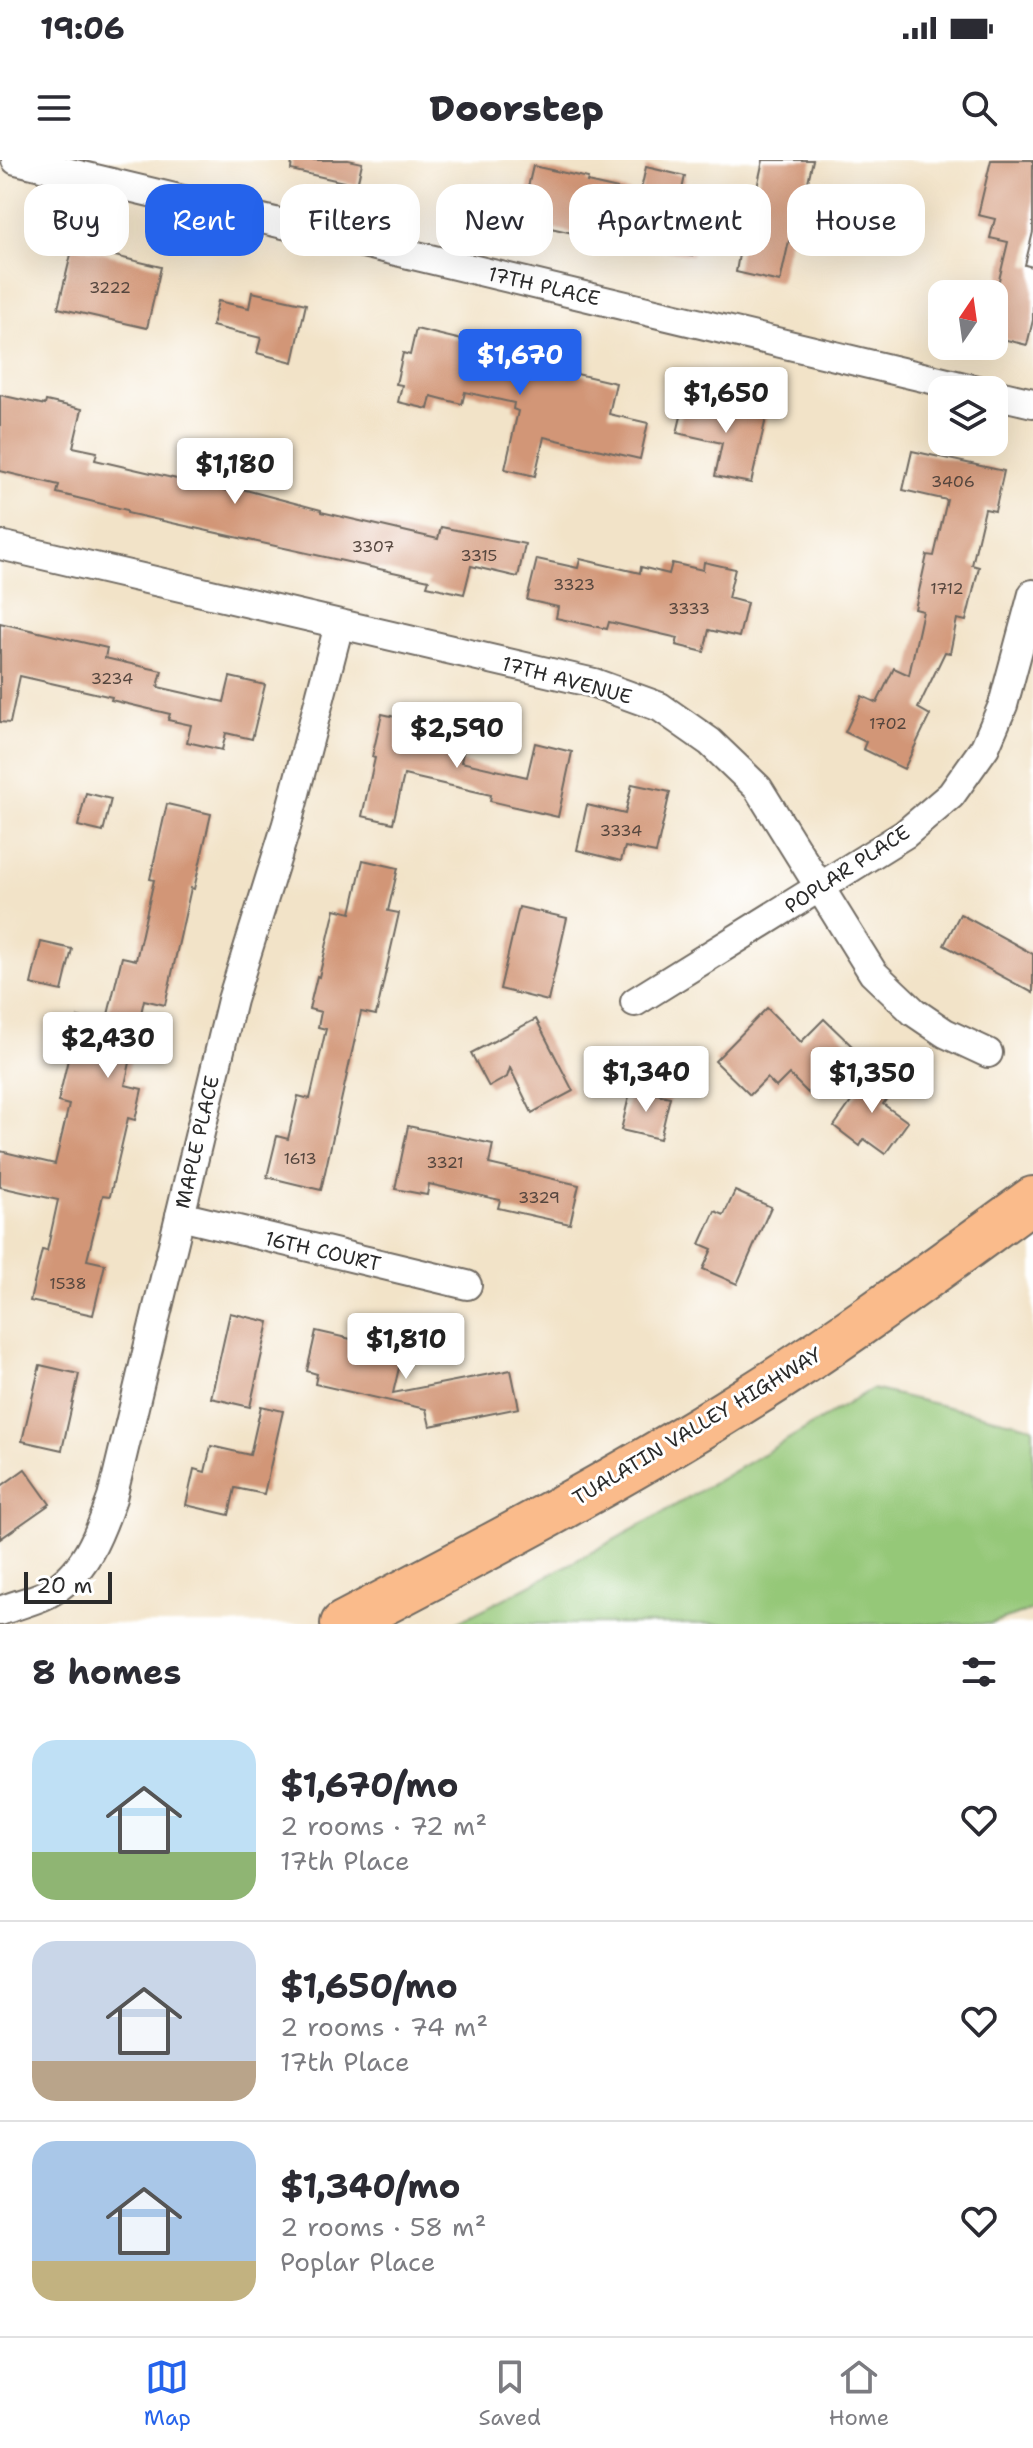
<!DOCTYPE html>
<meta charset="utf-8">
<style>
:root{--surface:#fff;--page:#f2f2f3;--text:#2b2b33;--muted:#7c7c81;--line:#e1e1e2;--accent:#2563eb}
body{margin:0;font-family:"Shantell Sans",sans-serif;background:var(--page);color:var(--text);height:100vh;display:flex;flex-direction:column;font-size:30px;white-space:nowrap}
*{box-sizing:border-box;margin:0}
p{font-size:26px;color:var(--muted)}
.icon{flex:none;width:44px;height:44px;fill:none;stroke:currentColor;stroke-width:2;stroke-linecap:round;stroke-linejoin:round}
.map{position:relative;height:1464px;overflow:hidden}
.side{display:flex;flex-direction:column;background:var(--surface);flex:1}
.side>*{flex:none}
.guide{position:absolute;left:24px;top:24px;width:986px;height:72px;display:flex;gap:16px}
.needle{width:52px;rotate:13deg}
.fabs{position:absolute;left:928px;top:120px;display:grid;gap:16px}
.fabs a{display:grid;place-items:center;width:80px;height:80px;border-radius:16px;background:var(--surface);box-shadow:0 8px 32px #0002;font-size:40px}
.scale{position:absolute;left:24px;bottom:20px;width:88px;box-sizing:border-box;padding-left:8px;border:4px solid #2b2b2b;border-top:0;font-size:22px;line-height:28px;white-space:nowrap;color:#2b2b2b;-webkit-text-stroke:6px #fff;paint-order:stroke}
.price{position:absolute;translate:-50% -68px;padding:0 18px;border-radius:8px;background:#fff;color:#222;font-size:26px;line-height:52px;filter:drop-shadow(0 2px 4px #0008)}
.price::after{content:'';position:absolute;left:50%;top:48px;width:24px;height:18px;margin-left:-12px;background:inherit;clip-path:polygon(0 0,100% 0,50% 100%)}
.price.current{background:var(--accent);color:#fff}
ul{padding:0;list-style:none}
li{display:flex;align-items:center;gap:24px;height:200px;padding:0 32px}
li+li{border-top:2px solid var(--line)}
li span{display:grid;place-items:center;flex:none;width:224px;height:160px;border-radius:24px;color:#555}
li>.icon{margin-inline-start:auto}
span .icon{width:96px;height:96px;fill:#fffc;stroke-width:1}
li b{font-size:34px}
h2{display:flex;justify-content:space-between;align-items:center;height:96px;padding:0 32px;font-size:34px}
.tag{padding:0 28px;border-radius:24px;background:var(--surface);box-shadow:0 8px 32px #0002;font-size:28px;line-height:72px}
.tag.current{background:var(--accent);color:#fff}
.status{display:flex;justify-content:space-between;align-items:center;height:56px;padding:0 40px;background:var(--surface);direction:ltr}
.status svg{height:22px;fill:currentColor}
header{display:flex;justify-content:space-between;align-items:center;height:104px;padding:0 32px;background:var(--surface);font-size:36px;font-weight:800}
.tabs{display:flex;justify-content:space-around;align-items:center;height:112px;border-top:2px solid var(--line);background:var(--surface);font-size:22px;color:var(--muted)}
.tabs a{display:grid;justify-items:center;gap:4px}
.tabs .current{color:var(--accent)}
.map>svg:first-child{display:block}
.green{fill:#95c878;stroke:#607a52;stroke-width:2}
.building{fill:#d29677}
.lines{fill:none;stroke-linecap:round;stroke-linejoin:round}
.street-casing{stroke:#716b62;stroke-width:32}
.highway-casing{stroke:#716b62;stroke-width:48}
.street{stroke:#fff;stroke-width:28}
.highway{stroke:#fabb8b;stroke-width:44}
.labels{text-anchor:middle;stroke-width:6;stroke-linejoin:round;paint-order:stroke}
.number-label{font-size:16px;fill:#55463e}
.street-label{font-size:20px;fill:#2b2b2b;stroke:#fff}
</style>
<div class="status"><b>19:06</b><svg viewBox="0 0 49 12"><path d="M0 12V9h3v3zM5 12V6h3v6zM10 12V3h3v9zM15 12V0h3v12zM26 1h20v11H26zM47 4h2v5h-2z"/></svg></div>
<header><svg class="icon" aria-label="menu" viewBox="0 0 24 24"><path d="M4 6h16M4 12h16M4 18h16"/></svg>Doorstep<svg class="icon" aria-label="search" viewBox="0 0 24 24"><circle cx="10" cy="10" r="6"/><path d="M15 15l6 6"/></svg></header>
<div class="map">
<svg width="1033" height="1464" viewBox="0 0 1033 1464">
<rect width="100%" height="100%" fill="#fff"/>
<filter id="ink" filterUnits="userSpaceOnUse"><feTurbulence type="fractalNoise" baseFrequency=".0125" numOctaves="2"/><feDisplacementMap in="SourceGraphic" scale="16" xChannelSelector="R" yChannelSelector="G"/><feConvolveMatrix kernelMatrix="1 2 1 2 8 2 1 2 1" color-interpolation-filters="sRGB"/></filter>
<filter id="wash" filterUnits="userSpaceOnUse"><feTurbulence type="fractalNoise" baseFrequency=".006" numOctaves="4" result="noise"/><feDisplacementMap in="SourceGraphic" scale="32" xChannelSelector="R" yChannelSelector="G"/><feGaussianBlur stdDeviation="1.8" result="paint"/><feColorMatrix in="noise" values="0 0 0 0 0 0 0 0 0 0 0 0 0 0 0 0 0 1.4 0 .05"/><feComposite in="paint" operator="in"/></filter>
<g filter="url(#wash)">
<rect width="100%" height="100%" fill="#f2e3c8"/>
<!-- green -->
<path class="green" d="M872,1229L1033,1267V1450L989,1464H453C597,1394 735,1311 872,1229Z"/>
<g id="blocks">
<!-- building -->
<g class="building">
<polygon points="292,0 348,0 362,3 357,25 291,10"/>
<polygon points="763,0 813,0 794,82 789,81 780,122 736,112 745,59 750,60"/>
<polygon points="991,0 1033,0 1033,72 1025,105 1033,107 1033,160 1027,185 994,177 994,141 1008,82 990,78 995,59 978,55"/>
<polygon points="533,6 588,18 587,22 640,34 646,7 685,16 678,48 702,54 692,96 600,76 599,79 520,61"/>
<polygon points="73,86 161,107 147,168 58,148"/>
<polygon points="252,132 306,144 293,202 257,193 261,178 212,166 218,141 249,148"/>
<polygon points="416,169 557,203 555,209 616,223 609,254 648,263 640,299 544,277 535,316 505,309 518,251 513,249 514,243 465,232 462,244 431,236 428,249 398,242 402,225 396,224 403,193 410,195"/>
<polygon points="0,235 45,245 46,241 82,249 73,287 97,292 95,300 237,333 238,328 321,350 321,352 438,379 441,367 525,384 518,417 471,406 464,434 427,426 429,420 127,353 127,350 57,333 59,325 0,311"/>
<polygon points="686,236 767,254 751,323 715,316 722,283 677,273"/>
<polygon points="912,291 1004,311 995,351 985,349 972,405 979,407 966,461 957,459 950,493 945,492 918,548 930,555 904,609 863,589 866,582 845,572 862,536 877,543 894,508 909,515 923,451 915,449 927,395 934,396 947,340 903,330"/>
<polygon points="537,399 578,408 580,399 640,413 641,407 669,414 672,403 703,410 704,402 735,409 728,438 747,443 739,477 709,470 704,492 676,485 678,478 609,462 607,469 556,458 558,447 527,440"/>
<polygon points="0,463 107,488 105,498 162,511 158,527 224,542 230,517 265,525 252,579 226,573 222,590 187,582 191,565 168,560 170,554 111,540 112,537 20,516 10,563 0,562"/>
<polygon points="382,554 467,573 461,602 527,617 535,583 572,592 558,657 490,641 491,635 404,615 393,663 362,656 375,598 372,597"/>
<polygon points="632,624 670,632 656,693 625,687 621,701 577,690 587,645 625,654"/>
<polygon points="86,633 111,639 103,672 78,666"/>
<polygon points="167,644 211,654 194,729 191,728 165,845 144,840 125,925 142,929 135,960 128,958 110,1036 103,1035 87,1100 105,1104 93,1155 30,1141 42,1090 47,1091 58,1040 0,1027 0,991 55,1004 69,945 58,942 78,857 106,863 122,797 136,800 154,720 150,719"/>
<polygon points="363,700 398,708 388,751 399,753 376,855 361,852 321,1030 267,1017 277,976 288,979 298,936 310,939 326,869 318,867 321,852 309,849 317,816 319,817 335,749 351,753"/>
<polygon points="519,747 567,758 548,841 500,829"/>
<polygon points="960,754 1033,794 1033,833 944,785"/>
<polygon points="41,782 72,789 62,831 31,824"/>
<polygon points="767,848 801,882 824,859 853,887 808,933 789,914 776,927 767,918 750,935 715,901"/>
<polygon points="536,859 573,931 532,953 510,908 507,917 489,927 471,893"/>
<polygon points="875,908 897,924 883,944 908,962 885,994 864,979 860,986 834,966"/>
<polygon points="631,928 670,937 660,979 621,970"/>
<polygon points="408,966 493,984 489,1004 579,1025 570,1064 498,1048 500,1040 429,1024 427,1035 395,1029"/>
<polygon points="735,1031 771,1047 737,1124 703,1109 712,1089 700,1084 715,1051 724,1055"/>
<polygon points="230,1153 269,1162 250,1247 211,1238"/>
<polygon points="316,1171 403,1191 393,1233 511,1210 519,1248 430,1266 426,1249 315,1224 317,1214 307,1211"/>
<polygon points="40,1205 79,1214 62,1290 22,1281"/>
<polygon points="261,1246 283,1251 264,1334 235,1328 229,1355 186,1345 194,1309 205,1312 211,1286 250,1295"/>
<polygon points="25,1309 50,1344 0,1379 0,1327"/>
</g>
</g>
</g>
<g filter="url(#ink)">
<use href="#blocks" fill-opacity="0" stroke="#716b62" stroke-width="2"/>
<g class="lines">
<defs>
<g id="street">
<polyline points="16,0 977,230"/>
<polyline points="994,234 1033,243"/>
<polyline points="0,385 594,523 660,547 710,582 758,628 873,813 914,852 945,873 988,893"/>
<polyline points="635,842 905,674 951,635 985,587 1003,545 1033,434"/>
<polyline points="180,1056 467,1125"/>
<path d="M0,1451C15,1445 33,1441 47,1434C85,1414 99,1375 112,1338L232,840L287,664L339,465"/>
</g>
<path id="highway" d="M343,1464C479,1393 615,1322 745,1240C845,1178 938,1108 1033,1039"/>
</defs>
<!-- street casing -->
<use href="#street" class="street-casing"/>
<!-- highway casing -->
<use href="#highway" class="highway-casing"/>
<!-- street -->
<use href="#street" class="street"/>
<!-- highway -->
<use href="#highway" class="highway"/>
</g>
</g>
<g class="labels">
<!-- number labels -->
<g class="number-label">
<text x="110" y="133">3222</text>
<text x="953" y="327">3406</text>
<text x="373" y="392">3307</text>
<text x="479" y="401">3315</text>
<text x="574" y="430">3323</text>
<text x="947" y="434">1712</text>
<text x="689" y="454">3333</text>
<text x="112" y="524">3234</text>
<text x="888" y="569">1702</text>
<text x="621" y="676">3334</text>
<text x="300" y="1004">1613</text>
<text x="445" y="1008">3321</text>
<text x="539" y="1043">3329</text>
<text x="68" y="1129">1538</text>
</g>
<!-- street labels -->
<g class="street-label">
<text transform="translate(544 126) rotate(13)" y="7">17TH PLACE</text>
<text transform="translate(567 520) rotate(15)" y="7">17TH AVENUE</text>
<text transform="translate(847 709) rotate(-33)" y="7">POPLAR PLACE</text>
<text transform="translate(197 982) rotate(-77)" y="7">MAPLE PLACE</text>
<text transform="translate(323 1091) rotate(13)" y="7">16TH COURT</text>
<text transform="translate(697 1266) rotate(-31)" y="7">TUALATIN VALLEY HIGHWAY</text>
</g>
</g>
</svg>
<div class="fabs">
<a><svg class="needle" viewBox="-14 -14 28 28"><path d="M0-13l5 13h-10z" fill="#e53935"/><path d="M0 13l5-13h-10z" fill="#7c7c81"/></svg></a>
<a><svg class="icon" aria-label="layers" viewBox="0 0 24 24"><path d="M12 4l9 5-9 5-9-5zM3 14l9 5 9-5"/></svg></a>
</div>
<div class="scale">20 m</div>
<b class="price current" style="left:520px;top:237px">$1,670</b>
<b class="price" style="left:726px;top:275px">$1,650</b>
<b class="price" style="left:235px;top:346px">$1,180</b>
<b class="price" style="left:457px;top:610px">$2,590</b>
<b class="price" style="left:108px;top:920px">$2,430</b>
<b class="price" style="left:646px;top:954px">$1,340</b>
<b class="price" style="left:872px;top:955px">$1,350</b>
<b class="price" style="left:406px;top:1221px">$1,810</b>
<div class="guide">
<a class="tag">Buy</a>
<a class="tag current">Rent</a>
<a class="tag">Filters</a>
<a class="tag">New</a>
<a class="tag">Apartment</a>
<a class="tag">House</a>
</div>
</div>
<section class="side">
<h2>8 homes<svg class="icon" aria-label="filters" viewBox="0 0 24 24"><path d="M4 7h16M4 17h16"/><circle cx="9" cy="7" r="2"/><circle cx="15" cy="17" r="2"/></svg></h2>
<ul>
<li><span style="background:linear-gradient(#bfe0f5 70%,#8fb573 0)"><svg class="icon" aria-label="home" viewBox="0 0 24 24"><path d="M3 11l9-7 9 7M6 9v11h12V9"/></svg></span><div><b>$1,670/mo</b><p>2 rooms · 72 m²</p><p>17th Place</p></div><svg class="icon" aria-label="heart" viewBox="0 0 24 24"><path d="M12 20l-8-8c-3-5 5-10 8-4 3-6 11-1 8 4z"/></svg></li>
<li><span style="background:linear-gradient(#c9d6e8 75%,#b9a48a 0)"><svg class="icon" aria-label="home" viewBox="0 0 24 24"><path d="M3 11l9-7 9 7M6 9v11h12V9"/></svg></span><div><b>$1,650/mo</b><p>2 rooms · 74 m²</p><p>17th Place</p></div><svg class="icon" aria-label="heart" viewBox="0 0 24 24"><path d="M12 20l-8-8c-3-5 5-10 8-4 3-6 11-1 8 4z"/></svg></li>
<li><span style="background:linear-gradient(#a9c7e8 75%,#c2b280 0)"><svg class="icon" aria-label="home" viewBox="0 0 24 24"><path d="M3 11l9-7 9 7M6 9v11h12V9"/></svg></span><div><b>$1,340/mo</b><p>2 rooms · 58 m²</p><p>Poplar Place</p></div><svg class="icon" aria-label="heart" viewBox="0 0 24 24"><path d="M12 20l-8-8c-3-5 5-10 8-4 3-6 11-1 8 4z"/></svg></li>
</ul>
</section>
<nav class="tabs">
<a class="current"><svg class="icon" aria-label="map" viewBox="0 0 24 24"><path d="M3 6l6-2 6 2 6-2v14l-6 2-6-2-6 2zM9 4v14M15 6v14"/></svg>Map</a>
<a><svg class="icon" aria-label="saved" viewBox="0 0 24 24"><path d="M7 4h10v16l-5-4-5 4z"/></svg>Saved</a>
<a><svg class="icon" aria-label="home" viewBox="0 0 24 24"><path d="M3 11l9-7 9 7M6 9v11h12V9"/></svg>Home</a>
</nav>
